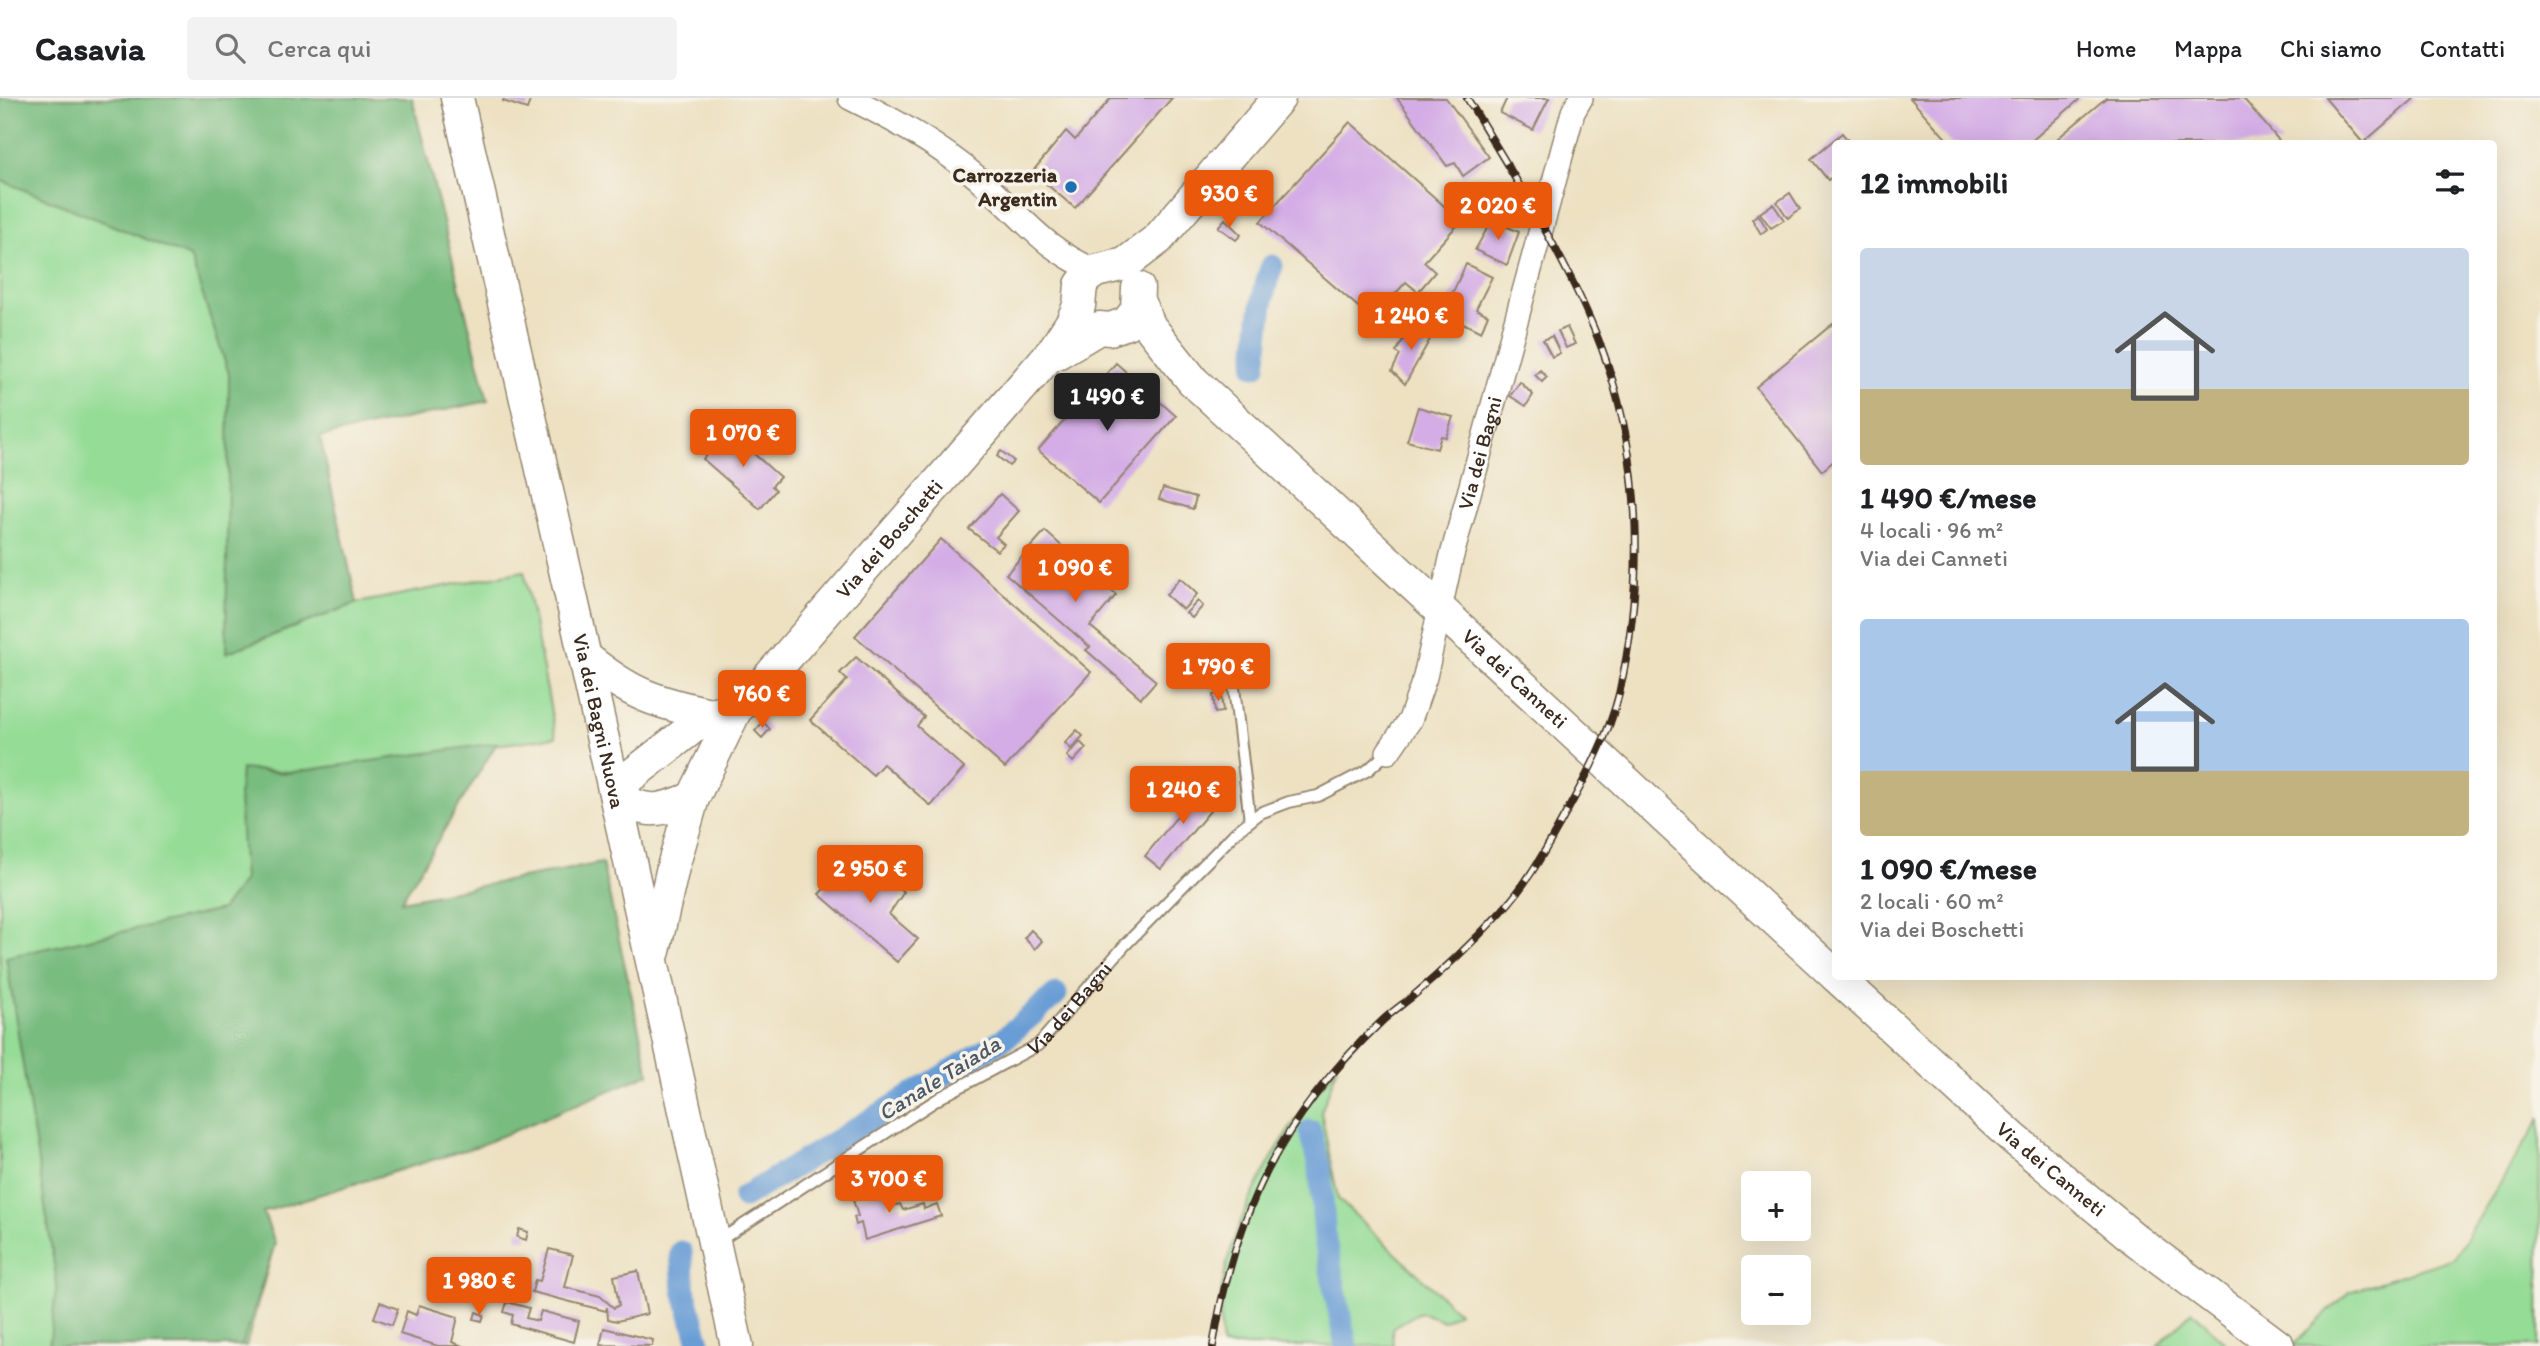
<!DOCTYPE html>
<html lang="it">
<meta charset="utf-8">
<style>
:root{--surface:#fff;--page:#f2f2f2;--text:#202124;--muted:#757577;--line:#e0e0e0;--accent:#ea580c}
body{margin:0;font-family:Itim,sans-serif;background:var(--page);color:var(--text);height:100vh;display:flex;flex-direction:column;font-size:26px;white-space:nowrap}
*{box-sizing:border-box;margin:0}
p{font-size:23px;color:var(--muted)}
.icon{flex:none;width:38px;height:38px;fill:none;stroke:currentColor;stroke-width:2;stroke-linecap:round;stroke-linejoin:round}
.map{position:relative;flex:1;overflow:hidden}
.sheet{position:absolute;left:1832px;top:42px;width:665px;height:840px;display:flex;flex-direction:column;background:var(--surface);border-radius:7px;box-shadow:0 7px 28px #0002}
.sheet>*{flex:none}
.tools{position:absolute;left:1741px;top:1073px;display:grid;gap:14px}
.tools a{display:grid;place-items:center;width:70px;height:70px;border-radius:7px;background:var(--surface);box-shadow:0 7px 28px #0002;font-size:35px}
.price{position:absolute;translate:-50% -60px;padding:0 16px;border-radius:7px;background:var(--accent);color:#fff;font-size:23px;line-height:46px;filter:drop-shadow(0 2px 4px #0008)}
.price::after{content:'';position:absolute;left:50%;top:42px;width:21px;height:16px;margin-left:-10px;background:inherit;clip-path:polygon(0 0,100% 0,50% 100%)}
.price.selected{background:#222;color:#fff}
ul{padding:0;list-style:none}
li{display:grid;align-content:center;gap:14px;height:371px;padding:0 28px}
li span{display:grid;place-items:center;height:217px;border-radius:7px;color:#555}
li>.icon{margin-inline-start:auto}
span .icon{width:126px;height:126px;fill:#fffc;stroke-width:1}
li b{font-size:30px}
h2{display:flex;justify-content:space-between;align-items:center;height:84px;padding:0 28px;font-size:30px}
header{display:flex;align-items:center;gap:42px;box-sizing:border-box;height:98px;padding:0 35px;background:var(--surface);border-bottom:2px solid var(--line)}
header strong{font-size:33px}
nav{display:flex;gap:38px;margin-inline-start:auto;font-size:24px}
.search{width:490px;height:63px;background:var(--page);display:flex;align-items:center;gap:18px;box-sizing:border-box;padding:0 24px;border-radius:7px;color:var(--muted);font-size:26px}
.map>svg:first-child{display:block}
.green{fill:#95dc96;stroke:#68835a;stroke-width:2}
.forest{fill:#78bc7f;stroke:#5a734e;stroke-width:2}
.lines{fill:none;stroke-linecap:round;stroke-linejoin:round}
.canal{stroke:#699dd5;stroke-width:23}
.building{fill:#d4ade6}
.lane-casing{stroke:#948670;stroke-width:14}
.street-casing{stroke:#948670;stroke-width:26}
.secondary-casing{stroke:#948670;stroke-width:35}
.lane{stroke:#fff;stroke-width:10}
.street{stroke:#fff;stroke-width:23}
.secondary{stroke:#fff;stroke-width:32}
.rail-casing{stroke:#3b2a1e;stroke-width:8}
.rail{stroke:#f7f3e8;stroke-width:5;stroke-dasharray:16;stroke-linecap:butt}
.poi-dot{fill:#1f6fb2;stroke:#f7f3e8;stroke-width:2.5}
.labels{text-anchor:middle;stroke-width:7;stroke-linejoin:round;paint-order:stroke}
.poi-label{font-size:21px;font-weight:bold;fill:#3b2a1e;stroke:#f7f3e8;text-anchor:end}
.street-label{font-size:21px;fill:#3b2a1e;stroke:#f7f3e8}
.water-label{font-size:23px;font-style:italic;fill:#4d5867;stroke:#f7f3e8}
</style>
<header>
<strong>Casavia</strong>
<div class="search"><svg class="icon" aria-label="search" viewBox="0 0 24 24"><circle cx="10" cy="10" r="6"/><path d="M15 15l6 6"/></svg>Cerca qui</div>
<nav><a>Home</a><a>Mappa</a><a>Chi siamo</a><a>Contatti</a></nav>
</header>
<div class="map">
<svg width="2540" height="1248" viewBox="0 0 2540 1248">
<rect width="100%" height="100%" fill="#f7f3e8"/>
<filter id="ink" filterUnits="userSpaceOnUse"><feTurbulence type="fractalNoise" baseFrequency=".0143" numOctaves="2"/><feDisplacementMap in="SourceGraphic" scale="14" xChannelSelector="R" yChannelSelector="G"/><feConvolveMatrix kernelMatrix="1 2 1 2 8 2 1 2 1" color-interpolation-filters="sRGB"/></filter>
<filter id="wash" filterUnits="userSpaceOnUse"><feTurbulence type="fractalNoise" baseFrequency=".00686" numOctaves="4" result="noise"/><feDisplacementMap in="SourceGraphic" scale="28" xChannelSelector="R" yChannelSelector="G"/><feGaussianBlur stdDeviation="1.57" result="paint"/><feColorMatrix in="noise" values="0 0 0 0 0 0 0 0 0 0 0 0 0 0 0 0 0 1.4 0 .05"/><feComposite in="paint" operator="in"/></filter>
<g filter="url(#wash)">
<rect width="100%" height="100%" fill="#ede1c2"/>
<!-- green -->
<g class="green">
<polygon points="0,0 228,22 245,548 357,505 524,473 556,639 294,674 259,672 263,1114 275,1145 246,1248 0,1248"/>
<path d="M1338,968L1321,1014L1338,1101L1458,1214L1444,1223L1420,1214L1392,1230L1393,1248H1222C1221,1232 1219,1215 1221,1200C1229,1120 1286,1027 1338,968Z"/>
<polygon points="2540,1021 2539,1248 2292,1248 2349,1194 2454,1160"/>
<polygon points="2193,1213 2228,1248 2157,1248"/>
</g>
<!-- forest -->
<g class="forest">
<polygon points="0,0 412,0 488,303 320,339 357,505 226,555 229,276 190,159 0,82"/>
<polygon points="497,645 401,803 602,765 649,976 478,1048 263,1114 275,1145 242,1248 49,1248 57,1185 6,859 221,812 244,782 239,699 241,671 287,675"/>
</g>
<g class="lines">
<!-- canal -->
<g class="canal">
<path d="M1255,268C1260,234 1259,199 1272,168"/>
<polyline points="1310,1033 1320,1072 1325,1142 1346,1248"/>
<polyline points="744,1099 1005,940 1056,896"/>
<polyline points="681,1154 684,1192 700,1248"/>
</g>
</g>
<g id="blocks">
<!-- building -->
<g class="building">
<polygon points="504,0 531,0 527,11 503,3"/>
<polygon points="1111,0 1172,0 1075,110 1032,74 1066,33 1075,42"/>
<polygon points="1397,0 1446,0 1489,59 1463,78 1455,65 1447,68"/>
<polygon points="1507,0 1549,0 1533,32 1500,15"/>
<polygon points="1910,0 2081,0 2028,46 1951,46"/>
<polygon points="2106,0 2243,0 2282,46 2051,46"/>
<polygon points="2325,0 2415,0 2363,45"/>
<polygon points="1350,24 1461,123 1424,164 1435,174 1418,194 1406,184 1388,204 1394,209 1378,226 1260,124"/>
<polygon points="1842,35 1851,46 1836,46 1836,76 1828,82 1811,61"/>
<polygon points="1790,95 1800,111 1788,120 1777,104"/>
<polygon points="1773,106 1784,122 1771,130 1760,115"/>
<polygon points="1758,116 1767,131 1761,136 1752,121"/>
<polygon points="1225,121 1241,137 1236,142 1218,129"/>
<polygon points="1492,122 1519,134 1507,167 1475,152"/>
<polygon points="1466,166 1492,179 1476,211 1488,217 1481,234 1443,215"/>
<polygon points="1422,199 1431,204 1423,220 1414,215"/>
<polygon points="1836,223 1836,361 1822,373 1756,289"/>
<polygon points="1417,227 1433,236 1405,286 1392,273 1400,257 1396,254 1407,235 1410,238"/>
<polygon points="1567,229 1575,246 1566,250 1558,233"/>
<polygon points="1552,238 1560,255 1552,259 1543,242"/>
<polygon points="1116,265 1176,318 1099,405 1038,352"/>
<polygon points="1540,272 1547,279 1542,284 1535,277"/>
<polygon points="1520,284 1533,297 1526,308 1510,298"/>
<polygon points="1418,309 1453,319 1446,339 1441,338 1437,351 1407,343"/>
<polygon points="727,332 780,379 772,388 776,392 760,411 703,361"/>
<polygon points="1001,353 1014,363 1009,368 997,358"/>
<polygon points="1163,390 1196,399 1193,411 1159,401"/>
<polygon points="1000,396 1019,413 996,439 1004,446 997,453 969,431"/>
<polygon points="1045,433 1116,497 1090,528 1156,583 1141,600 1086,552 1090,549 1006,476"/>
<polygon points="941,441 1091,574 1005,670 855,538"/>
<polygon points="1180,480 1197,496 1183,512 1166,497"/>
<polygon points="1198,503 1203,508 1192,520 1186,515"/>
<polygon points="856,559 924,619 917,628 964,670 931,708 883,666 873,677 810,622 847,582 840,575"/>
<polygon points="1221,596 1223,614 1215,615 1213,597"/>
<polygon points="763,624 770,631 762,640 755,633"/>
<polygon points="1077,632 1083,638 1071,651 1065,645"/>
<polygon points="1080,644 1086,650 1073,664 1067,658"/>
<polygon points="1204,685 1221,700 1161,771 1145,758"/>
<polygon points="860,755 904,794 889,816 918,841 897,864 819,796"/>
<polygon points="1031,832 1042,843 1035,851 1024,840"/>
<polygon points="884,1092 889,1109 900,1106 903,1112 923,1106 924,1111 937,1106 941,1118 865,1142 861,1125 856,1127 854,1119 858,1118 853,1102"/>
<polygon points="519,1131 528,1134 526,1142 517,1139"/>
<polygon points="549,1151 573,1157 565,1189 600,1198 614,1210 619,1207 614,1178 638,1173 647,1216 617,1223 608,1221 607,1209 606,1213 532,1194 535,1182 540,1183"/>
<polygon points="380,1204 398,1211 392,1227 374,1220"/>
<polygon points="507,1204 529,1210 526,1220 538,1223 541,1213 579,1223 574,1244 511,1226 513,1217 504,1214"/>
<polygon points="419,1207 458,1219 452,1244 463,1248 438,1248 400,1236 407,1213 416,1217"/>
<polygon points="476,1214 484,1217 482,1223 474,1221"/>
<polygon points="604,1230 653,1242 652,1248 600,1247"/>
</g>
</g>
</g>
<g filter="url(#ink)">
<use href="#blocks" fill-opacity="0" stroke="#948670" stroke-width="2"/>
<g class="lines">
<defs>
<g id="lane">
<polyline points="1233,581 1250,723"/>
<path id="s1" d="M717,1144L941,999L1038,947L1125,847L1236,734L1260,715L1289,704L1318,698L1368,672L1388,654"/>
</g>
<g id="street">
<path d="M850,0C899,24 950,53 990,91C1028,125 1046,152 1096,173"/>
<path id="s2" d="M1388,654L1410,622L1425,579L1451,461L1573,14L1581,0"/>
</g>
<g id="secondary">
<path id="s3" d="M457,0L577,524L737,1248"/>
<path id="s4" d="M1138,203L1150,229L1193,283L1836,878"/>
<polyline points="1057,255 1099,230 1110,231 1127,225 1137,212 1138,190"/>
<path d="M585,559C630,596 654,604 710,616"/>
<polyline points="616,699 628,680 710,616 736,611"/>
<path d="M616,699C648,717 661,713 693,700"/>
<path id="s5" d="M654,853L673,769L693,700L736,611L756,594L1053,253L1072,224L1079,208L1081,187L1087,179L1096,173L1125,166L1158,141L1279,0"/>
<path id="s6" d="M1836,878L2013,1040L2136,1142L2278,1248"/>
</g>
</defs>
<!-- lane casing -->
<use href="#lane" class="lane-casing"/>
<!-- street casing -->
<use href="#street" class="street-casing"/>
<!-- secondary casing -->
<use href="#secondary" class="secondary-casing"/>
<!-- lane -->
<use href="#lane" class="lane"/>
<!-- street -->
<use href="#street" class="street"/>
<!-- secondary -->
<use href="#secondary" class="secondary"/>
<defs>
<path id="rail" d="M1213,1248C1234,1115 1282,1019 1380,925C1390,915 1402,907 1413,898C1444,872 1473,844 1501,814C1526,787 1542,758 1560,726C1582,686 1608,641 1619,596C1644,488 1642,370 1607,265C1577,177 1515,80 1467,0"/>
</defs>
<!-- rail casing -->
<use href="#rail" class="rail-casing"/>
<!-- rail -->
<use href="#rail" class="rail"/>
</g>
</g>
<!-- markers -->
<circle class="poi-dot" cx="1071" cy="89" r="7"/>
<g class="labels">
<!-- poi labels -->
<g class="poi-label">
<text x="1057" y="84">Carrozzeria<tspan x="1057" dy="24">Argentin</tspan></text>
</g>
<!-- street labels -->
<g class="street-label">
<text dy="7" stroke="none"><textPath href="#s2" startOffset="315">Via dei Bagni</textPath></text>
<text dy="7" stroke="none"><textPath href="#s5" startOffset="486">Via dei Boschetti</textPath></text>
<text dy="7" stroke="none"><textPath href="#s4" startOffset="536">Via dei Canneti</textPath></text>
<text dy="7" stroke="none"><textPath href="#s3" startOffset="639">Via dei Bagni Nuova</textPath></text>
<text dy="7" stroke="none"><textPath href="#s1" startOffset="425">Via dei Bagni</textPath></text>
<text dy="7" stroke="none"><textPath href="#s6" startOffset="289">Via dei Canneti</textPath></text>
</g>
<!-- water labels -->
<g class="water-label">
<text transform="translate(939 980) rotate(-32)" y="8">Canale Taiada</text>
</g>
</g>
</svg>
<div class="tools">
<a>+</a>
<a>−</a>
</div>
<b class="price" style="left:1229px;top:132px">930 €</b>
<b class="price" style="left:1498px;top:144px">2 020 €</b>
<b class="price" style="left:1411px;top:254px">1 240 €</b>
<b class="price selected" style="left:1107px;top:335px">1 490 €</b>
<b class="price" style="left:743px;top:371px">1 070 €</b>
<b class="price" style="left:1075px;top:506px">1 090 €</b>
<b class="price" style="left:1218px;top:605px">1 790 €</b>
<b class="price" style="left:762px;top:632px">760 €</b>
<b class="price" style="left:1183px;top:728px">1 240 €</b>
<b class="price" style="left:870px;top:807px">2 950 €</b>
<b class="price" style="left:889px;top:1117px">3 700 €</b>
<b class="price" style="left:479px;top:1219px">1 980 €</b>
<section class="sheet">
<h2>12 immobili<svg class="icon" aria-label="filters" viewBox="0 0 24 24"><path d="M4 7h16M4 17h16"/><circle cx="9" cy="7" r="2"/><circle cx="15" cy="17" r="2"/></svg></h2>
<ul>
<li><span style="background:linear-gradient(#c9d6e8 65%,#c2b280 0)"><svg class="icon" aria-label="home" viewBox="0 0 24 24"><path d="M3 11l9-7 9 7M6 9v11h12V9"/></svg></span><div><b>1 490 €/mese</b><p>4 locali · 96 m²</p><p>Via dei Canneti</p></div></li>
<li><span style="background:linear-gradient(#a9c7e8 70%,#c2b280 0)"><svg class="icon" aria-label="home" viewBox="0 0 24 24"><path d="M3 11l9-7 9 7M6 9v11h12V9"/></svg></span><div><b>1 090 €/mese</b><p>2 locali · 60 m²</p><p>Via dei Boschetti</p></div></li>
</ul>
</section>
</div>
